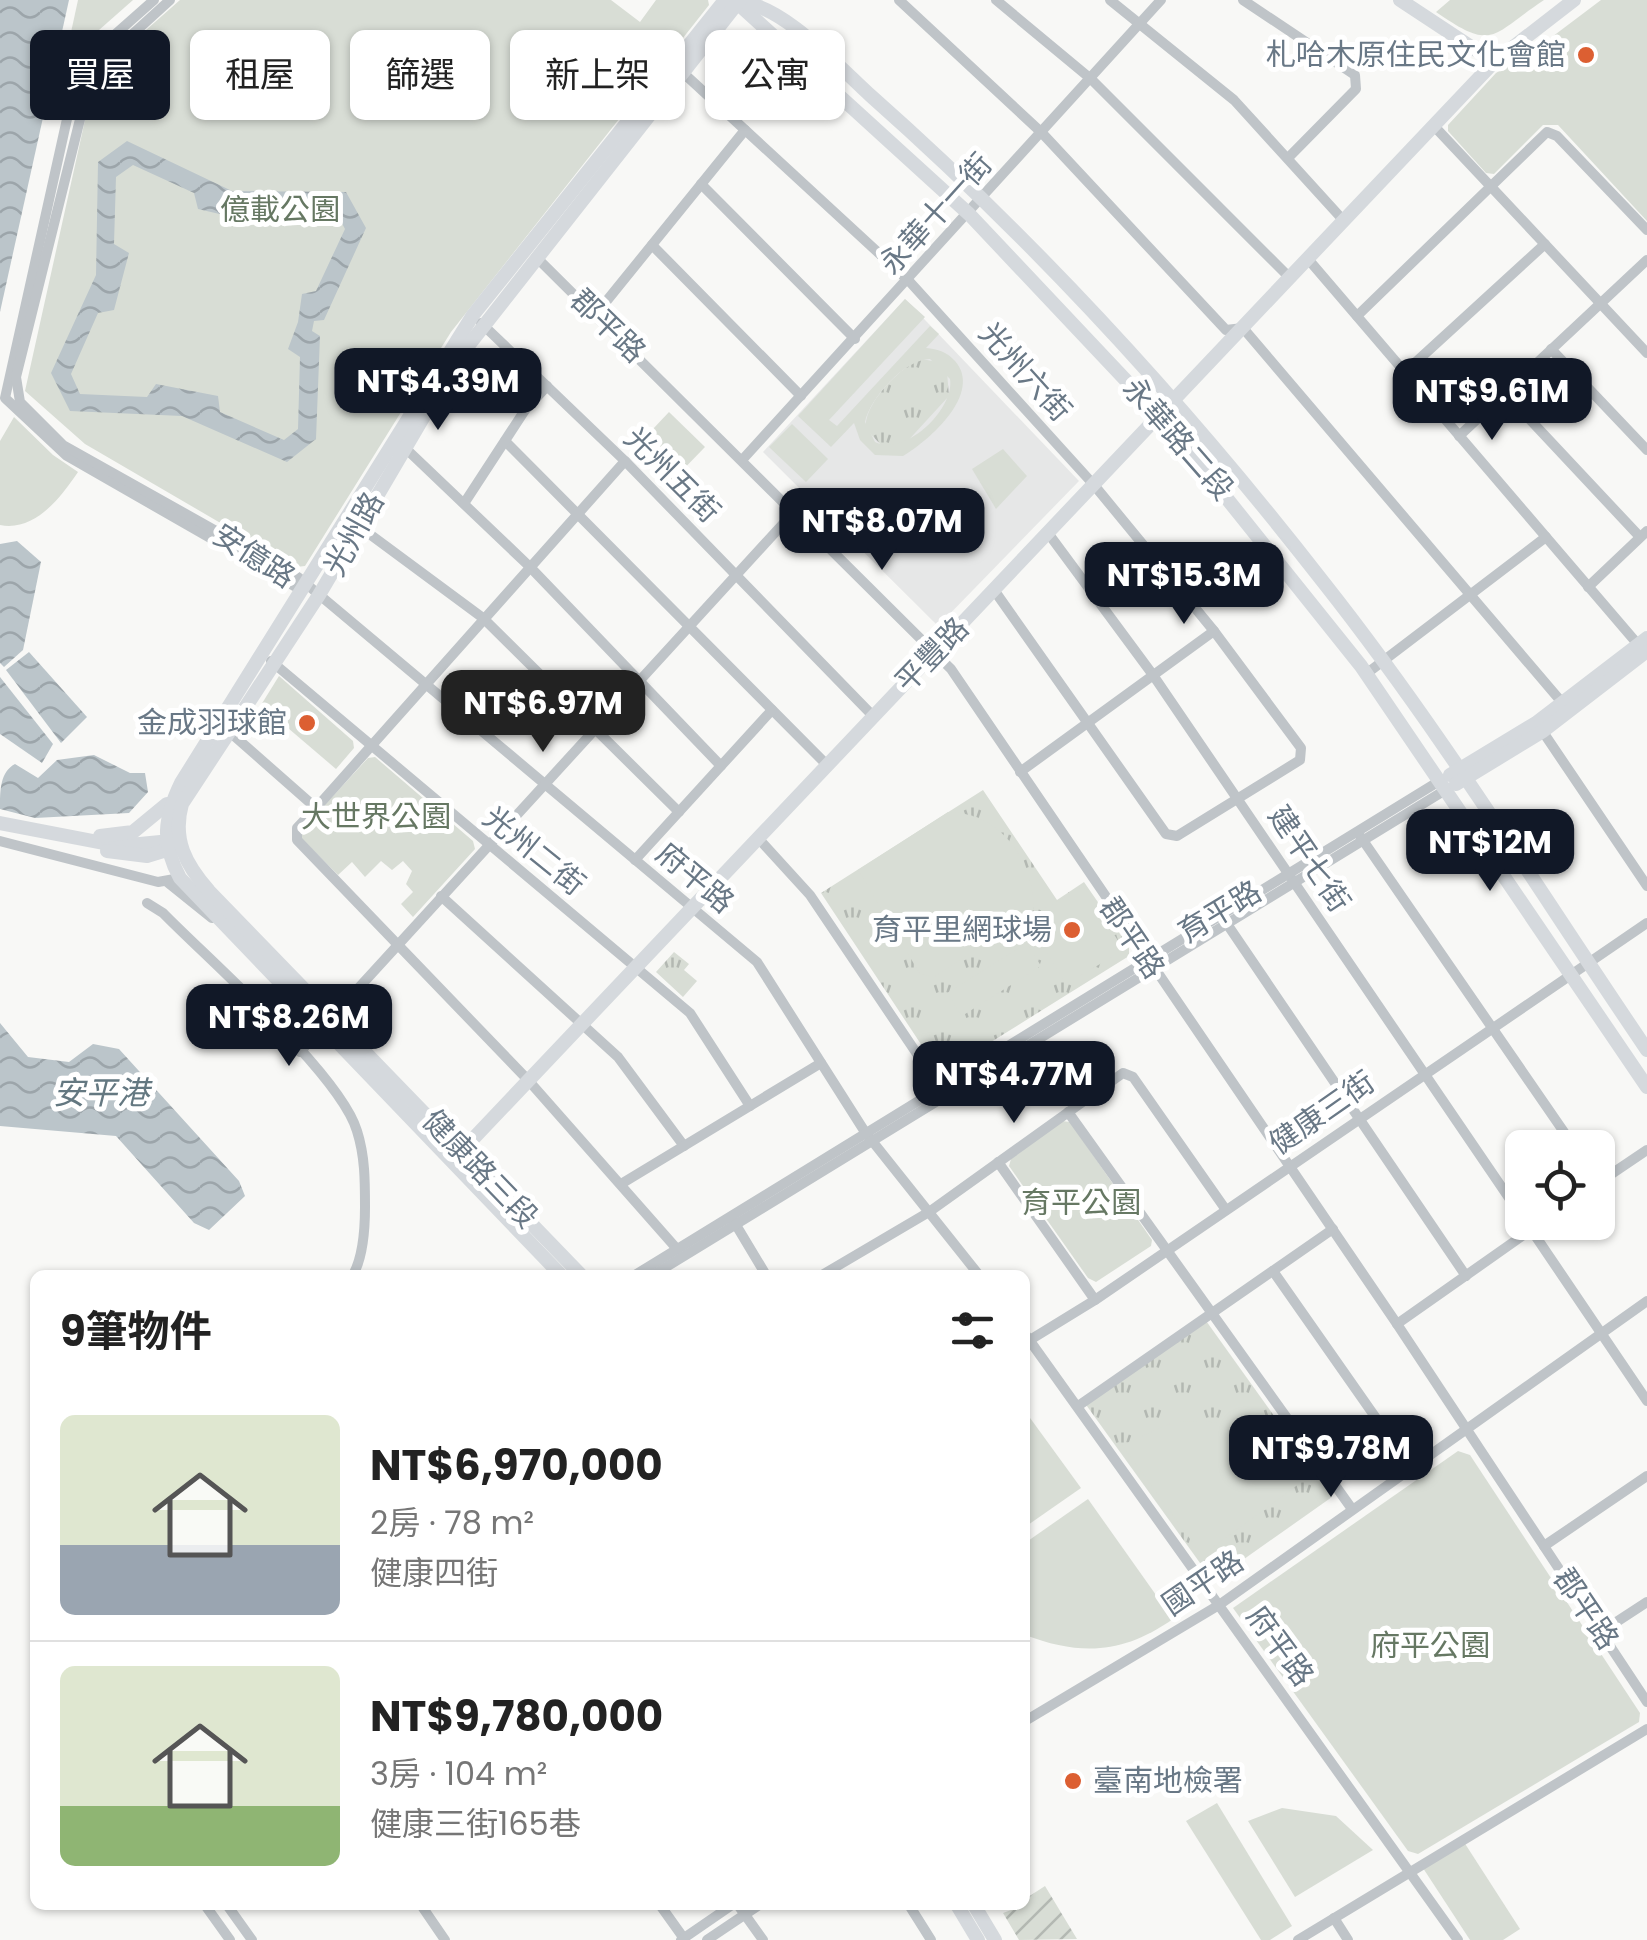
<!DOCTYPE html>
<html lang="zh-TW">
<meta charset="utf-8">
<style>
:root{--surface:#fff;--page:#f6f6f6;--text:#222;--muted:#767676;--line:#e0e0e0;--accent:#111827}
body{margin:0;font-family:Poppins,"Noto Sans TC",sans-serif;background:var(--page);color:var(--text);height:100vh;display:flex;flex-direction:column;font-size:38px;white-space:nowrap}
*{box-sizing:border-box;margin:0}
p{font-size:32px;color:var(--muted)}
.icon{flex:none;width:55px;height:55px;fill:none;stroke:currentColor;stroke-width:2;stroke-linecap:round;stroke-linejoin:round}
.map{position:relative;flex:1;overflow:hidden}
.sheet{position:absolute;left:30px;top:1270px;width:1000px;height:640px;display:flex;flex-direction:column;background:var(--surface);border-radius:15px;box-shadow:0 2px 8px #0004}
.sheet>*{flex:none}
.banner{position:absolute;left:30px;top:30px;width:1000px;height:90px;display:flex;gap:20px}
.buttons{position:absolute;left:1505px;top:1130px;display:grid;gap:20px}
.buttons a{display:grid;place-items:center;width:110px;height:110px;border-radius:15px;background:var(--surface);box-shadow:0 2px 8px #0004;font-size:50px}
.price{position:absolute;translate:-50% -85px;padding:0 22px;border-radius:20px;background:var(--accent);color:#fff;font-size:32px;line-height:65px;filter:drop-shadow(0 2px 5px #0008)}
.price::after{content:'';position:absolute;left:50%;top:60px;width:30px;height:22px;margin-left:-15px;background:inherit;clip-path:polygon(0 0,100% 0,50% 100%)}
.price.active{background:#222;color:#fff}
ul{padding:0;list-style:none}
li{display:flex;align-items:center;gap:30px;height:250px;padding:0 30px}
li+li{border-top:2px solid var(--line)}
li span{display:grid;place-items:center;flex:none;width:280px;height:200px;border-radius:15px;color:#555}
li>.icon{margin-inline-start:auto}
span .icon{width:120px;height:120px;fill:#fffc;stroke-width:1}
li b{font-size:42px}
h2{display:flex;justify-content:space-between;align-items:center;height:120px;padding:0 30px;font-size:42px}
.chip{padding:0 35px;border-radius:15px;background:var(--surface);box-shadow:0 2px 8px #0004;font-size:35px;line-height:90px}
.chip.active{background:var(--accent);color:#fff}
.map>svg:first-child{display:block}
.built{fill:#e6e7e7}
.grass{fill:url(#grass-tufts)}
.park{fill:#d8ddd5;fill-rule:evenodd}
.garden{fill:url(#garden-furrows)}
.water{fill:url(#water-waves);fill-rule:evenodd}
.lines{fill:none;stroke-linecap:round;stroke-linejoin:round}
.street{stroke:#bfc4c8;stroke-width:10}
.secondary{stroke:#d5d9dd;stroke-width:14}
.poi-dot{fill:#dc5f32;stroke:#fff;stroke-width:4}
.labels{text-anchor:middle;stroke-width:10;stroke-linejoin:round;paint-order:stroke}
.poi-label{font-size:30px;fill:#697886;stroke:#fff;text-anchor:end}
.park-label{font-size:30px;fill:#667863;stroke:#fff}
.street-label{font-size:30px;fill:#697886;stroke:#fff}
.water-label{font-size:32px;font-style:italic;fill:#647881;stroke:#fff}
</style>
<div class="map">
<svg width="1647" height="1940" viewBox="0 0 1647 1940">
<defs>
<pattern id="grass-tufts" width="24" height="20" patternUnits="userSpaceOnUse" patternTransform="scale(2.5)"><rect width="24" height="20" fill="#d8ddd5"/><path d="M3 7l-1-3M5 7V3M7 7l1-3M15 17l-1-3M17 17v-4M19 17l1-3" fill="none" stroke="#b3b8b2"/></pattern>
<pattern id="garden-furrows" width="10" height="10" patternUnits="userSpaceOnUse" patternTransform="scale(2.5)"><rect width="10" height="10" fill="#d8ddd5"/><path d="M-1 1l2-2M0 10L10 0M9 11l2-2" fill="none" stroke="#b3b8b2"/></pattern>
<pattern id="water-waves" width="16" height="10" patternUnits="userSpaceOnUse" patternTransform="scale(2.5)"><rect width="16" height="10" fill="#bbc5ca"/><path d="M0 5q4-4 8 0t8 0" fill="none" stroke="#9ca5aa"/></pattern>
</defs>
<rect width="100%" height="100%" fill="#f8f8f6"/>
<!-- built -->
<polygon class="built" points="905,299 1079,481 938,626 763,452"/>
<!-- grass -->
<g class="grass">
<path d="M922,359L937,362L947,372L949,396L904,445L882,446L866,429C862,406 900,366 922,359Z"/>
<polygon points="983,790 1057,900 1084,882 1129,947 1129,956 946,1070 936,1067 821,893"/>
<polygon points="674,952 689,964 684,970 697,981 683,997 656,972"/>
<polygon points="1204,1318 1332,1497 1213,1581 1084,1402"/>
</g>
<!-- park -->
<g class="park">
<polygon points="78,0 133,0 65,60"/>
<polygon points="180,0 611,0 640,22 656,0 708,0 709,5 451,332 305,566 296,567 85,444 25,391 95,75"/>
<path d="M1450,0H1544C1490,36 1494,52 1436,12Z"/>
<polygon points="1601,0 1647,0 1647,221 1558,125 1543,125 1494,174 1486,173 1448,131 1448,125 1496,73 1536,49"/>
<path d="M905,299L925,317L829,420L837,426L930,326L939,334L926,348C938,349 947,352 955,361C983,393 930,440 903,456L875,455L860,440L854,423L831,447L798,416ZM930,359L950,379C955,409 905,457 875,442L865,422C870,398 905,359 930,359Z"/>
<polygon points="669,412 705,447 672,481 636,447"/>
<path d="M14,417L53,455L78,472C61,497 35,532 0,525V441Z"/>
<polygon points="792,424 828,459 806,482 769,447"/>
<polygon points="1003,449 1027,476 996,509 972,469"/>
<polygon points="279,676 353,741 354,748 336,769 261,705"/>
<polygon points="375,757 473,841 475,849 413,917 401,904 413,892 406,884 412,871 403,861 392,870 381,861 365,877 352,862 338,875 301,838 301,831 368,758"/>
<path d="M948,812C1002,813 1033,861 1034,910L934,977L920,974L858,870Z"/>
<polygon points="1083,886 1124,950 1066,984 1027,919"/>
<polygon points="1027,943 1041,966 962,1016 947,993"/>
<polygon points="1062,1121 1070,1122 1152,1240 1151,1246 1096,1282 1088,1278 1009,1166 1011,1159"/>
<polygon points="1025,1411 1081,1488 1025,1527"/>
<path d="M1203,1421C1246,1426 1283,1439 1307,1478L1209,1550H1198L1122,1445L1174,1422Z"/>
<polygon points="1458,1451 1470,1455 1640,1713 1639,1722 1418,1854 1408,1851 1233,1608"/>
<path d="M1088,1499L1173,1619C1123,1654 1081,1656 1025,1635V1543Z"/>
<polygon points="1217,1803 1292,1926 1270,1940 1261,1940 1186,1821"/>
<polygon points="1282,1808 1336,1816 1373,1850 1295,1897 1248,1821"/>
<polygon points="1462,1839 1520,1929 1503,1940 1470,1940 1421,1865"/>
</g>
<!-- garden -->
<polygon class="garden" points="1045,1886 1077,1939 1019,1940 1003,1913 1025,1905 1025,1899"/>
<!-- water -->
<g class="water">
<polygon points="0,0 69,0 0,312"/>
<path d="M127,141L232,191L346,192L366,228L324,320L314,321L312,331L320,336L316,439L287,462L182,416L70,411L51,373L96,275L98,162ZM133,165L194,193L198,209L254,222L267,209L335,210L345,229L316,291L302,294L298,322L288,349L300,357L298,429L284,440L220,412L218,396L156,384L147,397L80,394L71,374L98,313L114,310L129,253L114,244L116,177Z"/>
<polygon points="17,541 41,562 23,650 4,667 0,663 0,544"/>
<polygon points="29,652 87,717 61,743 6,670"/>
<polygon points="0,677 53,744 42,763 0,734"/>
<path d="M94,755L130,773H145L148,792L129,813L35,818L0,809C0,790 0,772 15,764L38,778L57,760Z"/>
<polygon points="0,1023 28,1057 69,1062 93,1044 119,1049 239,1181 245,1196 209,1230 194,1223 116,1136 0,1126"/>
</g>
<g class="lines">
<!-- street -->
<g class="street">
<polyline points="154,0 93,54 77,74 5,398 67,456 294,586 305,587"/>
<polyline points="170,0 92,71 16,377 20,402 63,445 298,577 757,962 865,1132 979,1275"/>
<polyline points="899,0 1042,133 1226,330 1243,328 1565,706"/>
<polyline points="996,0 1091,79 1290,278"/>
<polyline points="1110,0 1234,100 1344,221"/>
<polyline points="1243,0 1355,75 1356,89 1288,158"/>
<polyline points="679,69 909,281 1094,485 1214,631 1301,748 1300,760 1177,836 1166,834 994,590"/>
<polyline points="1434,126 1647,353"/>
<polyline points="701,184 855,339"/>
<polyline points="652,245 801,396"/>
<polyline points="536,257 951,669 1397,1324 1647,1702"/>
<polyline points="1308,259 1641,648"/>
<polyline points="596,314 745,130"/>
<polyline points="1357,316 1547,132 1557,136 1647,230"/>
<polyline points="481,323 625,461 873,716"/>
<polyline points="1551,349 1647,450"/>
<polyline points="1405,372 1545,244"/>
<polyline points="1505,393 1640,537"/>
<polyline points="1459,436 1647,260"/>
<polyline points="505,441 827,765"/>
<polyline points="401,444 530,567 721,766"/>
<polyline points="743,459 1161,0"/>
<polyline points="465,502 525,410 547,386"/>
<polyline points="356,524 483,618 679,812"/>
<polyline points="1048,533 1153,675 1522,1217"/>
<polyline points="1588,587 1647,531"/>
<polyline points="271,661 690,1013 750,1106"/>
<polyline points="1366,674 1546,537"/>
<polyline points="224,727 316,808 297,828 297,840 528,1080 677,1249"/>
<polyline points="1541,729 1647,886"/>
<polyline points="1020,772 1214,631"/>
<polyline points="316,808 625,461"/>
<polyline points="1360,836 1575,1148"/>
<polyline points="758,838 810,895 942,1091"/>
<polyline points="0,841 158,882 180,878"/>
<polyline points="635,860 772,710"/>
<polyline points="166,881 212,918"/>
<polyline points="441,896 618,1057 684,1146"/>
<path d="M147,903L163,913C210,961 340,1074 357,1131C365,1156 365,1181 365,1207C365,1228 363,1257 353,1275"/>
<polyline points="1225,921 1466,1276"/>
<polyline points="300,1052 793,513"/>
<polyline points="1068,1112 1352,1509"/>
<polyline points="998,1162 1095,1300"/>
<polyline points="1598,1183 1647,1150"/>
<polyline points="621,1184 821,1063"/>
<polyline points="733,1220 766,1275"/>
<polyline points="1526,1222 1647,1401"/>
<polyline points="1273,1271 1411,1468"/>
<polyline points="635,1275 1441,780"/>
<polyline points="653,1275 1447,789"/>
<polyline points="822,1275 929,1212 1123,1073 1133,1077 1226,1210"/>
<polyline points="1397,1324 1542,1222"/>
<polyline points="1025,1334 1458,1940"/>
<polyline points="1025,1343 1095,1300 1647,923"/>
<polyline points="1078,1406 1333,1229"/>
<polyline points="1544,1546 1647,1476"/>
<polyline points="1601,1632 1647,1602"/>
<polyline points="1025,1721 1219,1605 1647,1301"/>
<polyline points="205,1905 230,1940"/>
<polyline points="227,1905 252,1940"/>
<polyline points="421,1905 445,1940"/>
<polyline points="660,1905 685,1940"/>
<polyline points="738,1905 763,1940"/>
<polyline points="909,1905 931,1940"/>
<polyline points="1334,1918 1348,1940"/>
<polyline points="681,1940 732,1905"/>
<polyline points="707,1940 759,1905"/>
<polyline points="1298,1940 1647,1729"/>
</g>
<!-- secondary -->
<g class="secondary">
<polyline points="734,0 969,214 1168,425 1361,666 1647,1087"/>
<polyline points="1400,0 1494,62"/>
<path d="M738,3C778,0 840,68 871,96C1037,243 1188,408 1324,583C1441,731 1541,894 1647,1050"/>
<polyline points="1450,775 1536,723 1647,638"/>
<polyline points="1456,784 1543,731 1647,651"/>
<polyline points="0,823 119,846 171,841"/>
<polyline points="100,836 133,832 167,804"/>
<polyline points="107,851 147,856 173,848"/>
<polyline points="453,1160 1494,62 1574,0"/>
<path d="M561,1275L180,878C161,843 164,818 181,783L473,315L725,0"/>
<path d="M581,1275L209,891C186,865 172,840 182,804L319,595L457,360L740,0"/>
<polyline points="957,1905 978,1940"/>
<polyline points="974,1905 995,1940"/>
</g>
</g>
<!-- markers -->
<g class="poi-dot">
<circle cx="1586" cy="55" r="10"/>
<circle cx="307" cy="723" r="10"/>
<circle cx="1072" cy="930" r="10"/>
<circle cx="1073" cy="1781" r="10"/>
</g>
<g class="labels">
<!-- poi labels -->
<g class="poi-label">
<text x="1566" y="65">札哈木原住民文化會館</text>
<text x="287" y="733">金成羽球館</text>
<text x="1052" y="940">育平里網球場</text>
<text x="1093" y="1791" text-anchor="start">臺南地檢署</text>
</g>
<!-- park labels -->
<g class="park-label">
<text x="280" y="220">億載公園</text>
<text x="376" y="827">大世界公園</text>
<text x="1081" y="1213">育平公園</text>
<text x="1430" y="1656">府平公園</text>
</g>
<!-- street labels -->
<g class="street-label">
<text transform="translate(936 214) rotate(-48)" y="10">永華十一街</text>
<text transform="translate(608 326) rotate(44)" y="10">郡平路</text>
<text transform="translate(1025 372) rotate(48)" y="10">光州六街</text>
<text transform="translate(1178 439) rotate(49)" y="10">永華路二段</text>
<text transform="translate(672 475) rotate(45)" y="10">光州五街</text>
<text transform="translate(354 534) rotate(-61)" y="10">光州路</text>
<text transform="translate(254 556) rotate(33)" y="10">安億路</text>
<text transform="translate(932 655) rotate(-46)" y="10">平豐路</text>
<text transform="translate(534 851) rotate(39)" y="10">光州二街</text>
<text transform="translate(1309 859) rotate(56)" y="10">建平七街</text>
<text transform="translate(695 878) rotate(40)" y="10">府平路</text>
<text transform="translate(1220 912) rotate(-31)" y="10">育平路</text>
<text transform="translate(1132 938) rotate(56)" y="10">郡平路</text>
<text transform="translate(1322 1113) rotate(-35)" y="10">健康三街</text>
<text transform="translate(480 1169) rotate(46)" y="10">健康路三段</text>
<text transform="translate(1203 1583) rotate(-34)" y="10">國平路</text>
<text transform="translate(1586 1609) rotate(56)" y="10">郡平路</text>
<text transform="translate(1280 1646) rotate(54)" y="10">府平路</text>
</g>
<!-- water labels -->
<g class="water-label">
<text x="101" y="1104">安平港</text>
</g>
</g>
</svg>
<div class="buttons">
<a><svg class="icon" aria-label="locate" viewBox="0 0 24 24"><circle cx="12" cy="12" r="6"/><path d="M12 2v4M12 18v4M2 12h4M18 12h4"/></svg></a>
</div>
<b class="price" style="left:438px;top:433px">NT$4.39M</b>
<b class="price" style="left:1492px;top:443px">NT$9.61M</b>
<b class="price" style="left:882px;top:573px">NT$8.07M</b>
<b class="price" style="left:1184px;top:627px">NT$15.3M</b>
<b class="price active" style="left:543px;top:755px">NT$6.97M</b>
<b class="price" style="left:1490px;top:894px">NT$12M</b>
<b class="price" style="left:289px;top:1069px">NT$8.26M</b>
<b class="price" style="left:1014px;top:1126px">NT$4.77M</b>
<b class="price" style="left:1331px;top:1500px">NT$9.78M</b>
<div class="banner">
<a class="chip active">買屋</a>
<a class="chip">租屋</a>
<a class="chip">篩選</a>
<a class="chip">新上架</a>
<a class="chip">公寓</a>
</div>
<section class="sheet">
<h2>9筆物件<svg class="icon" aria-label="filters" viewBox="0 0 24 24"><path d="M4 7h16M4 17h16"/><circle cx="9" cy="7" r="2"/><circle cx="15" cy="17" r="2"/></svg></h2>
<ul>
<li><span style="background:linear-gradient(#dfe7d0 65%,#9aa5b1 0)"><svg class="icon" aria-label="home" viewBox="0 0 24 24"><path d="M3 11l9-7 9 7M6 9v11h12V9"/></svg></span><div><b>NT$6,970,000</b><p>2房 · 78 m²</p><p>健康四街</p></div></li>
<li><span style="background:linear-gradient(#dfe7d0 70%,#8fb573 0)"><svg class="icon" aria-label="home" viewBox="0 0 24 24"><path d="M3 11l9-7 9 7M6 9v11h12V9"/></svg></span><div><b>NT$9,780,000</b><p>3房 · 104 m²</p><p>健康三街165巷</p></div></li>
</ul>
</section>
</div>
